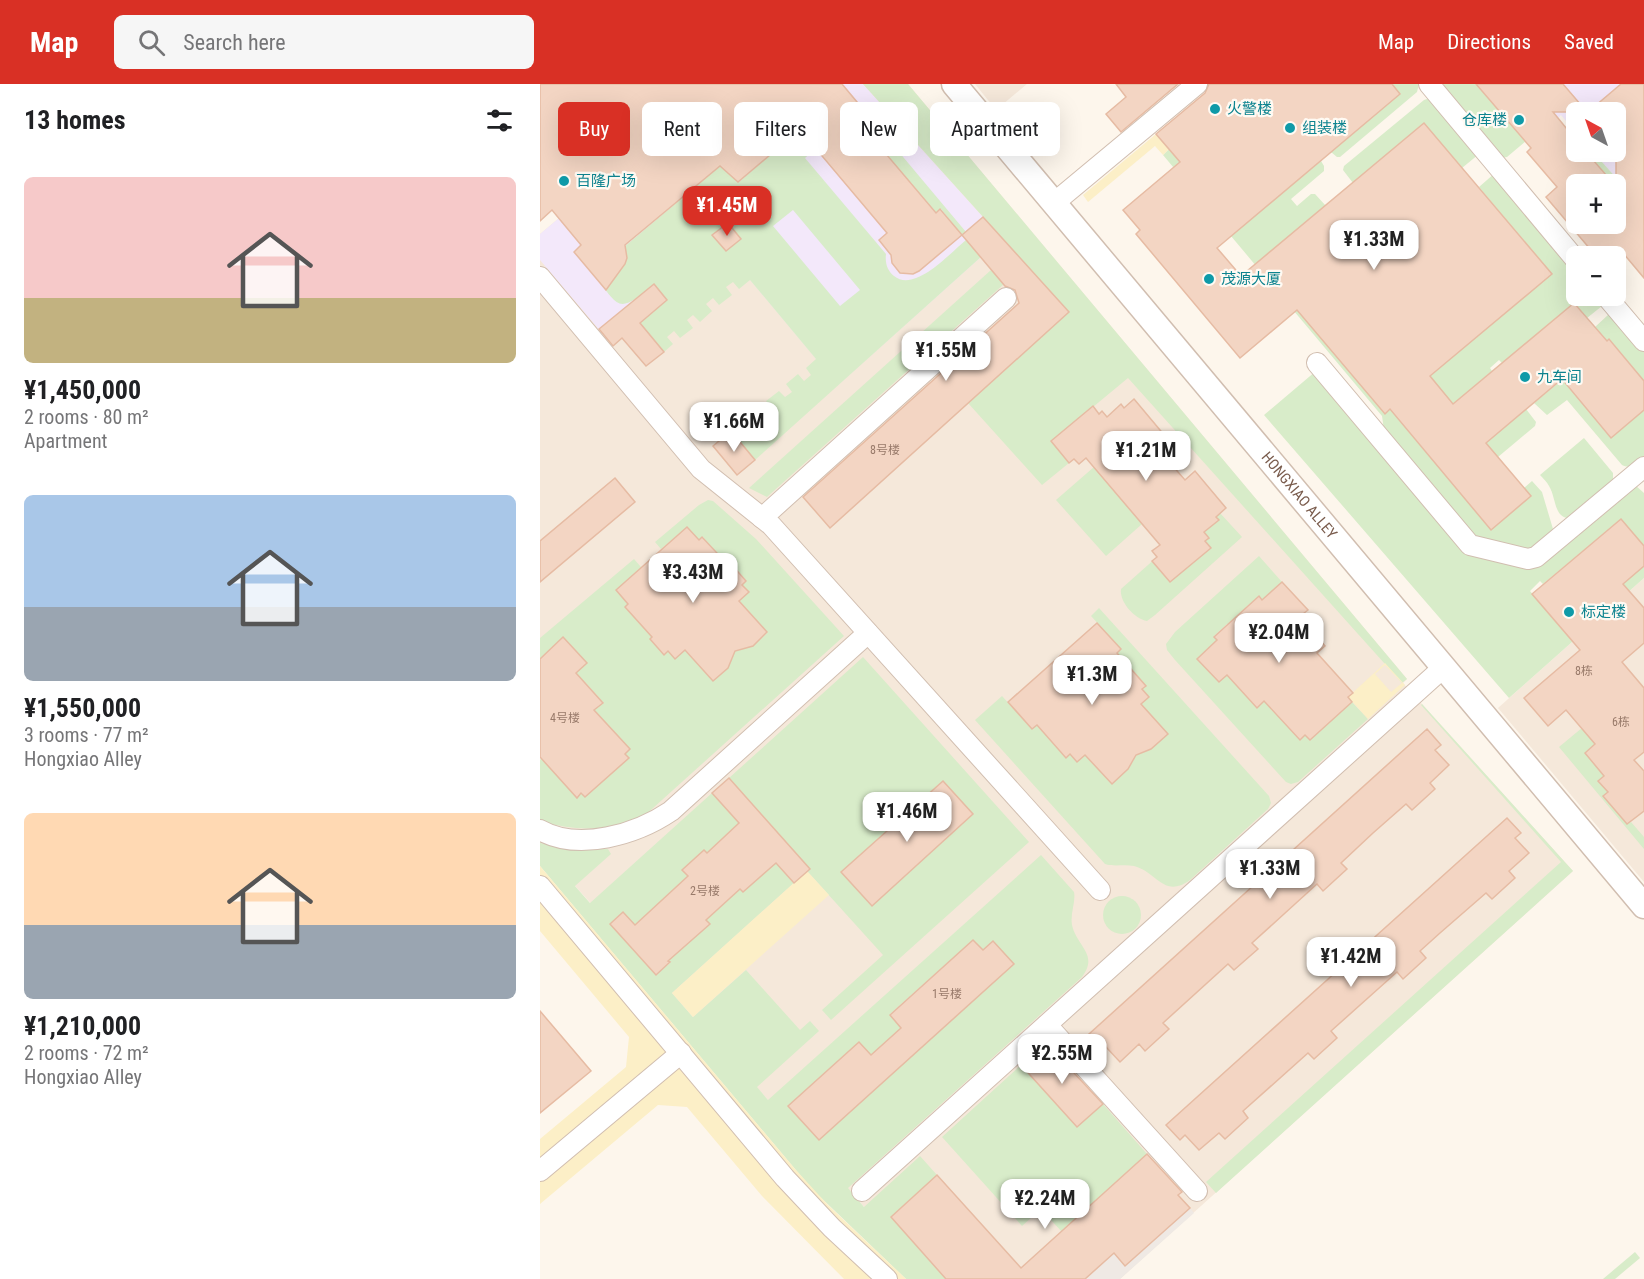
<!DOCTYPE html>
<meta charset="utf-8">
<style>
:root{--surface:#fff;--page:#f6f6f6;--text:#202124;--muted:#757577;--accent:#d93025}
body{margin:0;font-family:"Roboto Condensed","Noto Sans SC",sans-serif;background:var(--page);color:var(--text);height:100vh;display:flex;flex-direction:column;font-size:22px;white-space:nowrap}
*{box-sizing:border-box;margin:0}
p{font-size:20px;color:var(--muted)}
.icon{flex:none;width:33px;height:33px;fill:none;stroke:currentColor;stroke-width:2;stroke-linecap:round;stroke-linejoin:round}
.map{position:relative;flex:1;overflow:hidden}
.panel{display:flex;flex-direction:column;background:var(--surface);width:540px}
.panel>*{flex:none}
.top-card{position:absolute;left:18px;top:18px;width:570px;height:54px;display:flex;gap:12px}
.needle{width:39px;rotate:320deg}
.tools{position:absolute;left:1026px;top:18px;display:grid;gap:12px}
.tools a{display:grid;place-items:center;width:60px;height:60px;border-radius:9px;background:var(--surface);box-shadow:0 6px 24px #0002;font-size:30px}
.price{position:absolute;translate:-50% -51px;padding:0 14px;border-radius:12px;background:#fff;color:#222;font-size:20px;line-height:39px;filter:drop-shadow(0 2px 3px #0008)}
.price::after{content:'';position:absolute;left:50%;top:36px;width:18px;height:14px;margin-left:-9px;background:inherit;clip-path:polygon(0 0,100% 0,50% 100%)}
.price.current{background:var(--accent);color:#fff}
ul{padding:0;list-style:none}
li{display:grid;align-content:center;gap:12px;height:318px;padding:0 24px}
li span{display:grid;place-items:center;height:186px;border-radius:9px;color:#555}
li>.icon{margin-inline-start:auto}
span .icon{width:108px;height:108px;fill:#fffc;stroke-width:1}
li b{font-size:26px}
h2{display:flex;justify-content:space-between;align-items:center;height:72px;padding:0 24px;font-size:26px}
.tag{padding:0 21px;border-radius:9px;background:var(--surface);box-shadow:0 6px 24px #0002;font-size:21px;line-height:54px}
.tag.current{background:var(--accent);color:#fff}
header{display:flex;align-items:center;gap:36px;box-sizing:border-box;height:84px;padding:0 30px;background:var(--accent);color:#fff}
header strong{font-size:28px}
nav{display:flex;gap:33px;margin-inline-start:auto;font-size:21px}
.search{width:420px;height:54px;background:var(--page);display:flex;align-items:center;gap:15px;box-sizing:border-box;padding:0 21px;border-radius:9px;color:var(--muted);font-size:22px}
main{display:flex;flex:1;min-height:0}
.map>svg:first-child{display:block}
.residential{fill:#f5e8da}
.industrial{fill:#efe9e4}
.education{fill:#f3e8fa}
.green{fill:#d8ecc9;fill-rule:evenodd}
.sand{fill:#fcefc7;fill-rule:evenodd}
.building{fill:#f3d5c3;stroke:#e6bba3;stroke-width:1.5}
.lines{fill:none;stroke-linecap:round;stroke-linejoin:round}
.minor-casing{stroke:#d1beb0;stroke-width:22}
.tertiary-casing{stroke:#d1beb0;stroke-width:27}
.minor{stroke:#fff;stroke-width:20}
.tertiary{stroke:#fff;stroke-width:24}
.culture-dot{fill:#0f9aa8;stroke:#fffaf3;stroke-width:2}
.labels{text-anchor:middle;stroke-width:4.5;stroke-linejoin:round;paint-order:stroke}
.number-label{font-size:12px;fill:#987a6a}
.culture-label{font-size:15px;fill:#0d838f;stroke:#fffaf3;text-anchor:start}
.street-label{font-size:15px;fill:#7a5c4d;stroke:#fffaf3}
</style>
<header>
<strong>Map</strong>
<div class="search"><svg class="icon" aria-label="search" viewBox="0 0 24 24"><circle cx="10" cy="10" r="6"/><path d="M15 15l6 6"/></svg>Search here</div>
<nav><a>Map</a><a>Directions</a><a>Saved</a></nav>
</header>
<main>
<section class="panel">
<h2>13 homes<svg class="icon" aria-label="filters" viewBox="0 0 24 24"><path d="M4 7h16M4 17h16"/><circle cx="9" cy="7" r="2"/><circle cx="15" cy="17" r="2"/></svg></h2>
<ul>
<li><span style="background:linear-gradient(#f6c9c9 65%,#c2b280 0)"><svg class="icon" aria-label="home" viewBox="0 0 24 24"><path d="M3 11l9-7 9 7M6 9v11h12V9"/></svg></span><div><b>¥1,450,000</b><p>2 rooms · 80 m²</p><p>Apartment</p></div></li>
<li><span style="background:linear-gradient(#a9c7e8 60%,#9aa5b1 0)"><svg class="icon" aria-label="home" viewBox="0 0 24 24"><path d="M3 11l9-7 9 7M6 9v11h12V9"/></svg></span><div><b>¥1,550,000</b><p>3 rooms · 77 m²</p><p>Hongxiao Alley</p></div></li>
<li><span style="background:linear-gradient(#ffd9b3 60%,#9aa5b1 0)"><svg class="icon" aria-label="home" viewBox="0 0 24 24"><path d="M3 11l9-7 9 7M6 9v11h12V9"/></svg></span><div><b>¥1,210,000</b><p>2 rooms · 72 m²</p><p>Hongxiao Alley</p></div></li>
</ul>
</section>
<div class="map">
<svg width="1104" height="1195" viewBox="0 0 1104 1195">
<rect width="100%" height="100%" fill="#fdf6ec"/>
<!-- residential -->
<g class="residential">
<polygon points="179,0 368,0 867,595 863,599 1033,787 580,1195 389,1195 0,763 0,150"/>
<polygon points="435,0 487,0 456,26"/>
<polygon points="1104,494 1104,798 958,624"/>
</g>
<!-- industrial -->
<polygon class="industrial" points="650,1124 654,1129 580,1195 545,1195 574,1169 586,1182"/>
<!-- education -->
<g class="education">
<polygon points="179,0 323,0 443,133 422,151 441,173 298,301 186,167 73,262 0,176 0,150"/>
<polygon points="990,0 1104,0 1104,125 1053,68 1076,68 1076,28 1036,28 1036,49 1021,31 1018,34"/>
</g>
<!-- green -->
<g class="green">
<polygon points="323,0 368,0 867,595 862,599 588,294 512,357 529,379 502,401 428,319 529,228"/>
<polygon points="852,0 879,0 877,8 800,73 797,73 791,68 860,10"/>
<polygon points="904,0 936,0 977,47 990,0 1016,32 967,73 961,74 903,4"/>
<polygon points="887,15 890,15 939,70 922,84 884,39 813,99 803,86 804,82 884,16"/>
<polygon points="317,18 426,148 422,151 401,125 396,129 308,25"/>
<path d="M224,45L270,57L276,64L265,74L346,170C345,179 347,186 354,192C375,209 410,169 426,156L441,173L215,376L191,347L219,323L225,330L232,324L226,317L239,307L245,313L252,308L246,300L258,290L264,297L271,291L266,284L276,275L210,196L199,205L193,198L186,203L192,211L179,221L173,214L166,220L172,227L160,238L153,231L147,236L153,244L140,254L134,247L127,253L133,260L124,268L100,239L127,216L114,201C76,231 81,224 52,189L81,185L87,174L84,163L180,82L199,98L239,63ZM253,126L320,206L300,222L233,142ZM187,139L201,155L186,167L173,151Z"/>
<path d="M629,65L697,146L781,77L784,82V87L751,115L757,122L771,110H775L786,122L845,330L1011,190L939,103L955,89L1036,187V212H1057L1062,222L1047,234L1034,219L962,279L959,276L950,284L952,287L913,320L908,314L868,347L951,445L984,404L992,397L1002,408L1013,445C1010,454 995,465 986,467L934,455L844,346L842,332L623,71Z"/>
<polygon points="1046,68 1053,68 1104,125 1104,136"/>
<polygon points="451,186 464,200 227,413 209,404"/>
<polygon points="1068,231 1071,231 1080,238 1104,268 1104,297 1069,256 1067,257 1055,243"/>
<polygon points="776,287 926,466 994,483 1095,401 1104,409 1104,462 1081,435 1003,500 1000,497 990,507 1025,549 1104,482 1104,494 969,614 724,331"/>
<path d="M1030,289L1071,354L1104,326V372C1097,378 1092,386 1082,381L1027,316L1007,331L994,319Z"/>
<polygon points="986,325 996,338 995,342 958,373 946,359"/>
<path d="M1044,354L1073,389V397L1028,434C1014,433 1016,413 1009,402C1007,398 1003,394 1000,391Z"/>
<polygon points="554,383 602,440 566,472 516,416"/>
<path d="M168,416L173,417L216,455L304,552L102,734C68,746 38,748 4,738L0,736V676L8,668L37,713L88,674L85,670L90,665L58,630L48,632L63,618L44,597L35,605L23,554L0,575V554L94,475L101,483L88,520L113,551L110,555L124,571L128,567L135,574L145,566L173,597L188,584L193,573L168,545L176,538L201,565L213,562L227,549L199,517L209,508L202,501L206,496L192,481L188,485L163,453L159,456L147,443L121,465L115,458L159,421Z"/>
<path d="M680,429L702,453L615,531L607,537C595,535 579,518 581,505L617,473L612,478L630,498L671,464L665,457L664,448L678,436L676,433Z"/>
<polygon points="719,472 742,498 722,516 719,512 705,524 709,528 691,544 687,540 674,552 677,556 658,575 679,598 695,583 731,611 760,656 765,651 770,656 783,645 779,639 794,625 799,630 812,618 828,635 758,698 751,700 746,698 635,576 627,566 626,560 635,548"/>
<path d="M559,524L729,712L731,719L728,725L650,796C624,815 617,788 594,782C584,780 574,783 565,780L435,636L462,612L492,645L509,631L512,658L526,674L530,670L537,678L545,671L572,700L588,685L594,675L571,650L578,644L601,669L611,665L601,620L602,605L606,602L592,586L565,580L581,565L551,532Z"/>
<path d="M323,573L489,758L291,936L282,926L343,871L267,787L270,785L189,694ZM403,697L433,730L332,822L302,788Z"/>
<polygon points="882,620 1033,787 676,1109 666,1098 1021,778 881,621"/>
<polygon points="1066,624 1069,628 1045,648 1055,660 1068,688 1058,697 1068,708 1063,712 1087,740 1091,738 1104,753 1104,765 1019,663"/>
<path d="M172,709L199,739L167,769L143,786L148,792L95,841L83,828L70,840L116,891L130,879L125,873L169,840L165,834L200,805L203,808L227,768L254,799L132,909L153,933L206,886L260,946L270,937L279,947L217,1003L228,1016L501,771L534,808C536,818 530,829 532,841C537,863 559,870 542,893L308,1104L324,1123L380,1072L397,1091L351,1133L406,1195H366L274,1107L255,1085L0,782V759L32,765H68L71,770L35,802L50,819ZM433,856L443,866L453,857L474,880L351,953L361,944L350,930Z"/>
<circle cx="582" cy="831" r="19"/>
<polygon points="481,981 537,1043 563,1020 607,1070 522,1148 501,1125 482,1142 402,1053"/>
<polygon points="1095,1168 1100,1174 1075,1195 1063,1195"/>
</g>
<!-- sand -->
<g class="sand">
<polygon points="616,50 629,65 623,71 615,62 548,118 543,111"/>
<path d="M845,579L865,601L828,635L808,613ZM845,581L862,599L851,608L835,590Z"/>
<polygon points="0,782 255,1085 288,1121 366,1195 304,1195 222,1112 147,1023 118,1021 0,1120 0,1055 86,983 89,953 0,847"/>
<polygon points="267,787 289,811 153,933 132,909"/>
</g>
<!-- building -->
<g class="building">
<polygon points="0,0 302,0 317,18 308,25 396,129 400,125 422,151 379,187 373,190 360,189 352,179 351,171 339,156 347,149 272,60 253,63 243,60 198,98 180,82 85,161 87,174 85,180 66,206 34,168 41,161 12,126 0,137"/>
<polygon points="576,0 638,0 581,48 566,30 586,13"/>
<polygon points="669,0 852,0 860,10 677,164 701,192 884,39 1012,190 890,292 913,320 1034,219 1067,257 1069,255 1104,297 1104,326 1071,354 1022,295 946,359 991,412 951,446 850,325 845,330 757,226 700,274 596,150 600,146 583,126 640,78 616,50 665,9"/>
<polygon points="936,0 1023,0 1047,28 1013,28 1036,56 1036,68 1046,68 1074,100 1036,100 1036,140 1076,140 1076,28 1048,28 1081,0 1104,0 1104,194 1078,163 1067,172 1056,172 1006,113 1017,103 987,68 991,64"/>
<polygon points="443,133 529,228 290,444 263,413 479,219 475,206 465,202 422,151"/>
<polygon points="188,139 201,155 186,167 172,151"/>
<polygon points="114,200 127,216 100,239 124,268 106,282 82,254 73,262 59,245"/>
<polygon points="594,315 625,352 615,361 631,380 645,396 655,387 686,424 676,433 679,436 664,448 669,454 665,457 671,464 630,498 612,477 617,473 612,467 620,461 546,374 539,380 534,375 529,379 511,357 553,322 559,330 562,327 567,333 581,320 584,324"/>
<polygon points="191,347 215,376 197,391 173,362"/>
<polygon points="75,394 95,418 0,498 0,457"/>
<polygon points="1081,435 1104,462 1104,482 1083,500 1104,524 1104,559 1082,578 1104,604 1104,668 1094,676 1104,687 1104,727 1087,740 1063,712 1068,708 1058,697 1064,692 1045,669 1055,660 1026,626 1008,642 984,614 1040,566 992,510"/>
<polygon points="147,443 159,456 162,453 190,483 192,481 206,497 202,501 209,508 199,517 227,548 213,562 195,567 188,584 173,597 145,566 135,575 128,567 124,571 110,555 112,553 85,523 88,520 76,506"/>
<polygon points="742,498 768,526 759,533 785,562 777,569 813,609 808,613 812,618 770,656 765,651 760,656 724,617 717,624 687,591 679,598 657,575 677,556 674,553 719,512 722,516"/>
<polygon points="557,539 581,565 577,569 606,602 602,605 609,613 601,620 628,650 611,665 596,671 588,685 572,700 545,671 537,678 530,670 526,674 497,641 492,645 468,618"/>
<polygon points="23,553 47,579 36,589 63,619 54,626 90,665 85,670 89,674 45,713 41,709 37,714 0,673 0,575"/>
<polygon points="887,645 901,661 895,666 909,681 890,699 895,705 872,726 866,720 833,749 801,779 807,785 783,807 777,800 744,830 712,859 718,865 694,886 688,880 623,939 629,945 605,967 599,960 580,978 566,963 553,974 539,959"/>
<polygon points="189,694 270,785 254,799 236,779 203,808 200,805 166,836 170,840 128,877 130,878 116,891 70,840 83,828 95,841 148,792 142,786 164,766 167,769 199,739 172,709"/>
<polygon points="403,697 433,730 332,822 301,788"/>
<polygon points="967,734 981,749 975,754 989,769 969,787 975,794 952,815 946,809 900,849 880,867 886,874 863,895 857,888 791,947 797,954 774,975 768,969 703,1027 708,1034 685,1055 679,1049 659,1066 645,1051 640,1056 626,1041"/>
<polygon points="433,856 443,866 453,857 474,880 279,1056 248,1022 319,958 331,971 361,944 350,931"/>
<polygon points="0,927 51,987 0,1029"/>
<polygon points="506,959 563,1020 537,1043 481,981"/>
<polygon points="607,1070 642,1108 638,1111 650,1124 585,1182 574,1169 545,1195 406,1195 351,1133 397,1091 481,1184"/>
</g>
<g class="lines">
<defs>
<g id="minor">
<polyline points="889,0 1036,176"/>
<polyline points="514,119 657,0"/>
<polyline points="0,193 161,385 231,441 560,806"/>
<polyline points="1066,212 1104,257"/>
<polyline points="777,279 930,461 988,475 996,473 1104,383"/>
<polyline points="222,434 466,214"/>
<path d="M0,746C39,768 97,750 131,727L328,549"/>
<polyline points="0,802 245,1094 292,1144 347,1195"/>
<polyline points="507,941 657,1107"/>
<polyline points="0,1087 141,969"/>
<polyline points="322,1107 904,583"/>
</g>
<g id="tertiary">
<path id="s1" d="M414,0L1104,822"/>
</g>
</defs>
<!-- minor casing -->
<use href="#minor" class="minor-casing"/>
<!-- tertiary casing -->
<use href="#tertiary" class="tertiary-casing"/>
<!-- minor -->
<use href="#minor" class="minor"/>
<!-- tertiary -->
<use href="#tertiary" class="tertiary"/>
</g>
<!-- markers -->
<g class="culture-dot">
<circle cx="675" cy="25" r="6"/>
<circle cx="979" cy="36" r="6"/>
<circle cx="750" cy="44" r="6"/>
<circle cx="24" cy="97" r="6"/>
<circle cx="669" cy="195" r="6"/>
<circle cx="985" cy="293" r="6"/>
<circle cx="1029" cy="528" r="6"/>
</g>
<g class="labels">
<!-- number labels -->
<g class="number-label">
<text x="345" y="370">8号楼</text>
<text x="1044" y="591">8栋</text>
<text x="25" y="638">4号楼</text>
<text x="1081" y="642">6栋</text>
<text x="165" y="811">2号楼</text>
<text x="407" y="914">1号楼</text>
</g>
<!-- culture labels -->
<g class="culture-label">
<text x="687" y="30">火警楼</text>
<text x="967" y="41" text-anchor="end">仓库楼</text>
<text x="762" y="49">组装楼</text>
<text x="36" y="102">百隆广场</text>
<text x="681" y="200">茂源大厦</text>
<text x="997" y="298">九车间</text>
<text x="1041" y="533">标定楼</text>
</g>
<!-- street labels -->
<g class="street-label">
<text dy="5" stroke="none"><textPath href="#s1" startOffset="537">HONGXIAO ALLEY</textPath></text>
</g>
</g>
</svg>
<div class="tools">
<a><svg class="needle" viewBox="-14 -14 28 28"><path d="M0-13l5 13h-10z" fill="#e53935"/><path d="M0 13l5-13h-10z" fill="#757577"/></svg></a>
<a>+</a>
<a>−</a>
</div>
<b class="price current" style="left:187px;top:153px">¥1.45M</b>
<b class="price" style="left:834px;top:187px">¥1.33M</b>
<b class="price" style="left:406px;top:298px">¥1.55M</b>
<b class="price" style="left:194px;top:369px">¥1.66M</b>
<b class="price" style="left:606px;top:398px">¥1.21M</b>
<b class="price" style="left:153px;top:520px">¥3.43M</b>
<b class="price" style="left:739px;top:580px">¥2.04M</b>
<b class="price" style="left:552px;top:622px">¥1.3M</b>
<b class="price" style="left:367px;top:759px">¥1.46M</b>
<b class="price" style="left:730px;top:816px">¥1.33M</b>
<b class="price" style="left:811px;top:904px">¥1.42M</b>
<b class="price" style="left:522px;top:1001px">¥2.55M</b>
<b class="price" style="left:505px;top:1146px">¥2.24M</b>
<div class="top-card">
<a class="tag current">Buy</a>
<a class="tag">Rent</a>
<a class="tag">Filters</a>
<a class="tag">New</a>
<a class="tag">Apartment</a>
</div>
</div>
</main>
